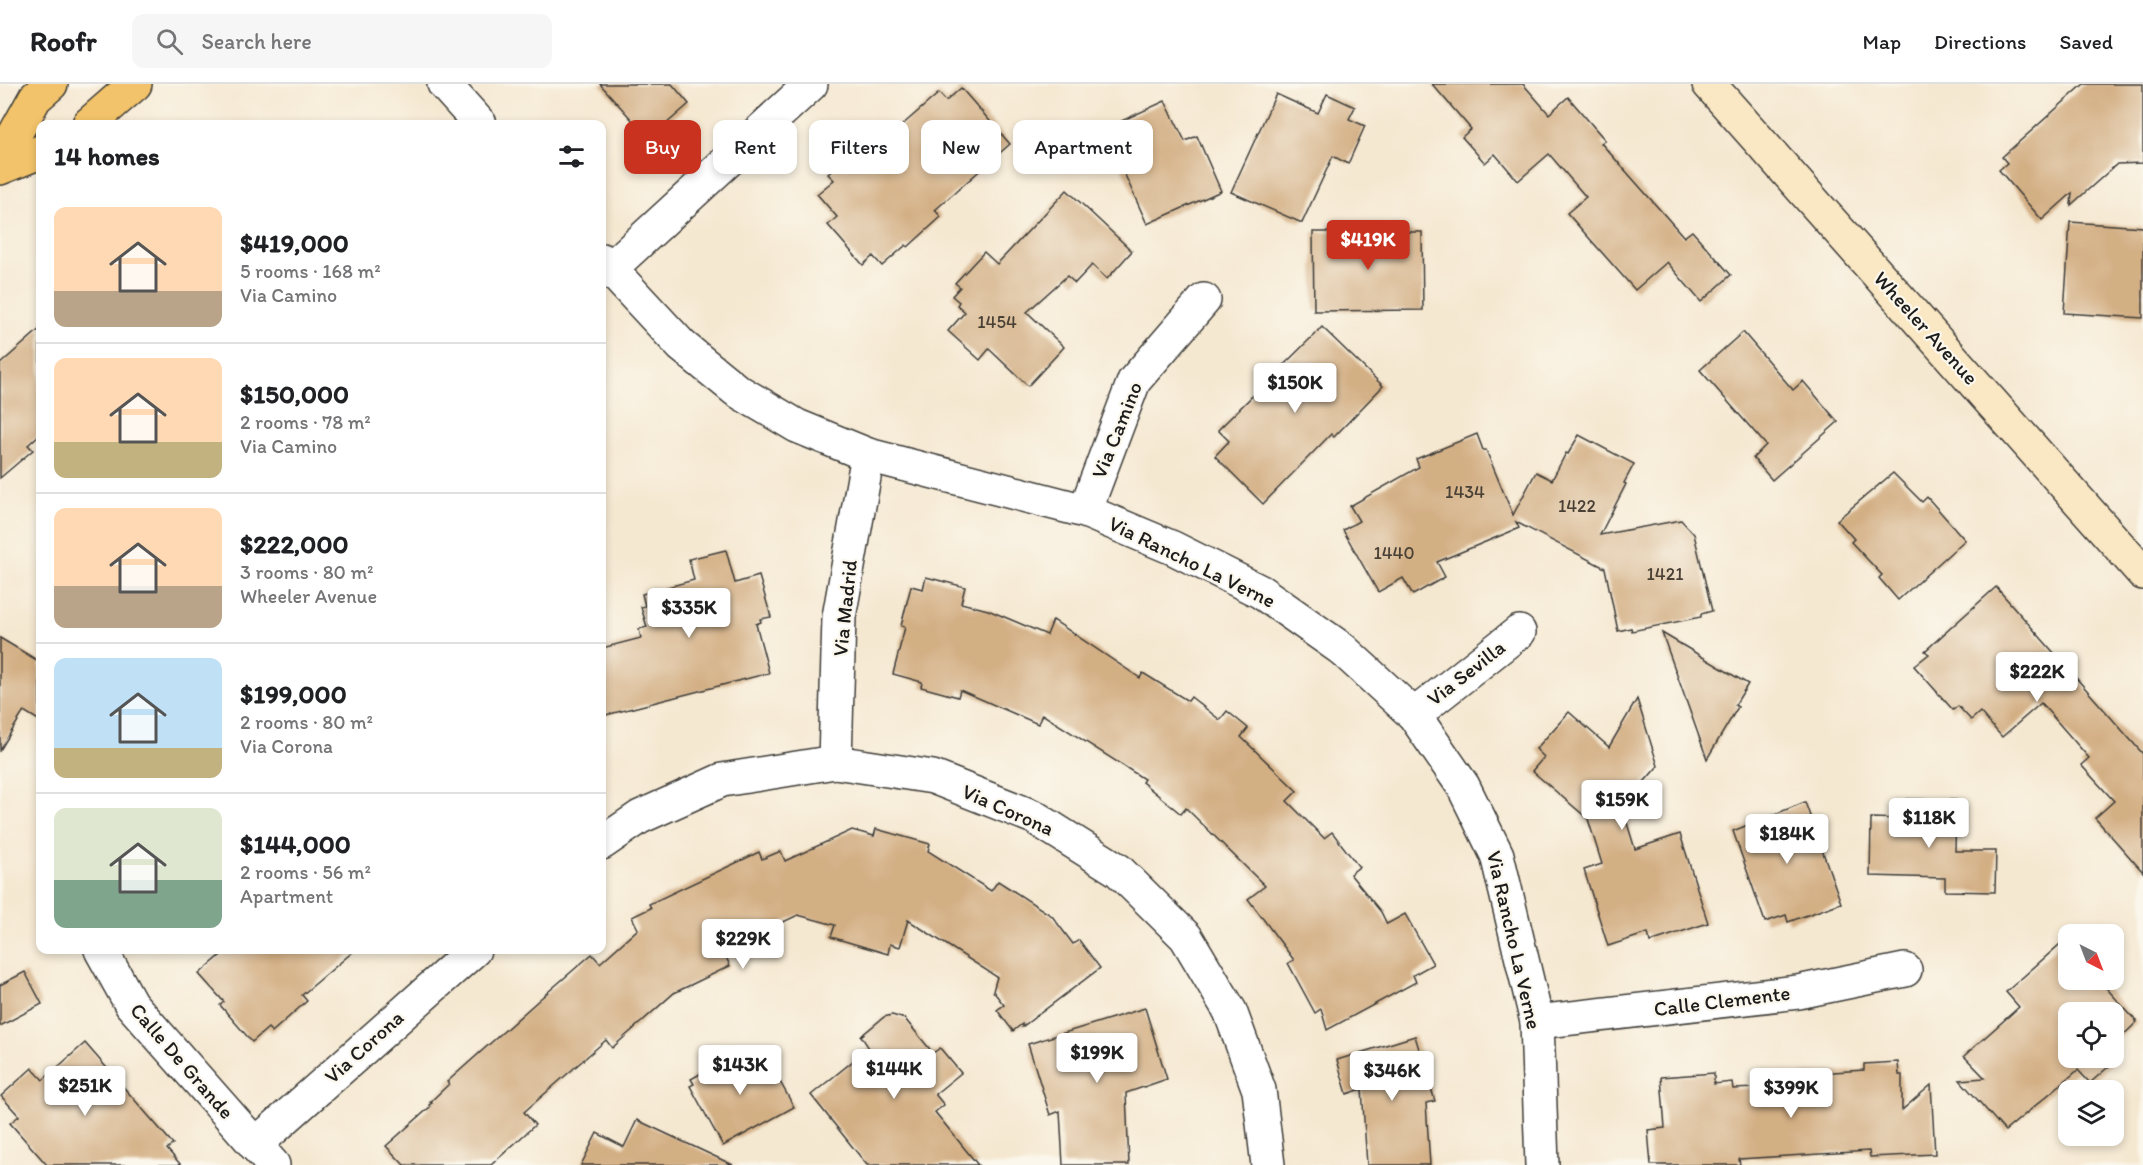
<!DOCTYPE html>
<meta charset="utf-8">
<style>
:root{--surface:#fff;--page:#f6f6f6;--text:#202124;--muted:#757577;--line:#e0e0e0;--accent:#c8321e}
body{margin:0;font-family:Itim,sans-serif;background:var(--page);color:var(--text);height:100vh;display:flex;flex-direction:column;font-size:22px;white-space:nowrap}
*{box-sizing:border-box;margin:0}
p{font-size:20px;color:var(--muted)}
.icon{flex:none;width:33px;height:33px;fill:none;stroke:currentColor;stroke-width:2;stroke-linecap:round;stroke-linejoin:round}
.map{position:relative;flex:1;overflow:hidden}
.sheet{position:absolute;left:36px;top:36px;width:570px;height:834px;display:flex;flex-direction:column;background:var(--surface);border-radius:12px;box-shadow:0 3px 9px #0003}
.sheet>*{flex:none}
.banner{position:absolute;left:624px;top:36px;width:570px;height:54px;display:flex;gap:12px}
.needle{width:39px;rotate:138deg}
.buttons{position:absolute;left:2058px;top:840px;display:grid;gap:12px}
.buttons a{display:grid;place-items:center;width:66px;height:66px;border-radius:12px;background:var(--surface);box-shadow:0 3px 9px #0003;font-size:30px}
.price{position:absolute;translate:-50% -51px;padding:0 14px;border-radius:6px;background:#fff;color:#222;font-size:20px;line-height:39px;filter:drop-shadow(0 2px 3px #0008)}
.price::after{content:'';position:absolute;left:50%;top:36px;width:18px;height:14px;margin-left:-9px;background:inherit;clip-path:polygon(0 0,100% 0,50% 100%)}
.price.active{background:var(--accent);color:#fff}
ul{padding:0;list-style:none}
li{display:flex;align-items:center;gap:18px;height:150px;padding:0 18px}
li+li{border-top:2px solid var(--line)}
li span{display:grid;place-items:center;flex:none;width:168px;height:120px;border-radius:12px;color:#555}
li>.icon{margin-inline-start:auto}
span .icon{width:72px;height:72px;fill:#fffc;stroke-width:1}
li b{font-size:26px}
h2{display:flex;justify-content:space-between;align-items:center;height:72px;padding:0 18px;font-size:26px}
.pill{padding:0 21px;border-radius:12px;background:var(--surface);box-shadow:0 3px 9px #0003;font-size:21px;line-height:54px}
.pill.active{background:var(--accent);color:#fff}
header{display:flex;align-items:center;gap:36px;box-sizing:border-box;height:84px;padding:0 30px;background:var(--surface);border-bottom:2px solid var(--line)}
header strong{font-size:28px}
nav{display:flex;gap:33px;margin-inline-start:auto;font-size:21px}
.search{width:420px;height:54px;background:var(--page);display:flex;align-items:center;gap:15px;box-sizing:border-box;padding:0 21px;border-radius:12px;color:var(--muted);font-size:22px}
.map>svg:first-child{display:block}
.building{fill:#d3af84}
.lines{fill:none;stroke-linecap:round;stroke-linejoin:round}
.minor-casing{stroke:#3d3b37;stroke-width:36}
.secondary-casing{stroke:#3d3b37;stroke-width:36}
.primary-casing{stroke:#3d3b37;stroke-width:36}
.minor{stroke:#fff;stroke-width:33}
.secondary{stroke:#fae7c3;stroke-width:33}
.primary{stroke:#f2c36a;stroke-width:33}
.labels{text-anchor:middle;stroke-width:4.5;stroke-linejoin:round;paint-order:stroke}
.number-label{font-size:18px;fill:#4a4136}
.street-label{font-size:21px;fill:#1c1c1c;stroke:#fbf7ec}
</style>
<header>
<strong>Roofr</strong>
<div class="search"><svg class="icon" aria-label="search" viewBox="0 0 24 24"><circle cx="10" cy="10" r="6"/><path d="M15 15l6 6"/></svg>Search here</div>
<nav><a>Map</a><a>Directions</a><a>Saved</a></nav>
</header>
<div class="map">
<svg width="2143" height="1081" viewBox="0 0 2143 1081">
<rect width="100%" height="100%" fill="#fbf7ec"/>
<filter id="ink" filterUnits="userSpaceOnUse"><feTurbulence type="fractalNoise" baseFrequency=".0167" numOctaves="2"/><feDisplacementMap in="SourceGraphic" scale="12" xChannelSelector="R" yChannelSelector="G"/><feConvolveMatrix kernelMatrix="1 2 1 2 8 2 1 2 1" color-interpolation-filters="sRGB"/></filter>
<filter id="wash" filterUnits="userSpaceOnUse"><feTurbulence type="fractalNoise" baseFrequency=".008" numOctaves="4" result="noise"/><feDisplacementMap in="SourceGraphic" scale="24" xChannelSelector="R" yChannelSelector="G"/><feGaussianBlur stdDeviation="1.35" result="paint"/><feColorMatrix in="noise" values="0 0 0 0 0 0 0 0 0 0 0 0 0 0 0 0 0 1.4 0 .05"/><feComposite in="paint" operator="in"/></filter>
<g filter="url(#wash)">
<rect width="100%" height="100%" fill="#f5e8d1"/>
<g id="blocks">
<!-- building -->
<g class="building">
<polygon points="600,0 672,0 689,20 649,55"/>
<polygon points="1432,0 1523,0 1549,30 1568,13 1605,56 1601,59 1684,153 1692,147 1731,191 1701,218 1667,178 1635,206 1567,129 1586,113 1549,70 1518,97 1495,70 1485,79 1462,53 1471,45"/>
<polygon points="2084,0 2143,0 2143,79 2117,80 2071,121 2072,109 2042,136 1999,86 2007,79 2002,73"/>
<polygon points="961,4 1010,60 935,126 941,133 908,163 906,161 882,182 873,172 863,181 828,141 837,133 817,110 834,96 828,90 870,52 878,62 939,9 946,17"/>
<polygon points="1276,10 1318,29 1327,10 1355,23 1349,35 1365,42 1348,80 1333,72 1302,139 1231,108"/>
<polygon points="1165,17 1185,57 1197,52 1221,107 1147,140 1112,62 1116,61 1108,43"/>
<polygon points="1067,106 1132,167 1107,195 1092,181 1075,199 1067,192 1027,228 1064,263 1028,302 989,265 980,276 948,247 965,228 957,221 959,218 952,212 960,203 955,199 984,168 997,180"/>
<polygon points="2070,138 2143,143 2143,234 2064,229"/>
<polygon points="1313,148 1422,148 1423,226 1314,227"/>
<polygon points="1322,243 1383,302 1334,353 1331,350 1263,420 1215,372 1229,357 1218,346"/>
<polygon points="40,245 40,350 28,361 33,366 0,394 0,280"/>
<polygon points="1743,248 1793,306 1803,297 1838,338 1772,396 1753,374 1766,361 1700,286"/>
<polygon points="1477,350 1483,366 1486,366 1513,431 1536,388 1552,396 1566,369 1568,370 1579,351 1634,380 1624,399 1626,400 1600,451 1681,436 1694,450 1712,527 1701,530 1701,533 1632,547 1631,544 1618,547 1605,484 1516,438 1519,444 1437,478 1445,493 1413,511 1403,494 1378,508 1343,446 1359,437 1350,422 1419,383 1416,375"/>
<polygon points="1893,389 1922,418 1927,413 1965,456 1898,516 1879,494 1882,491 1851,458 1854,455 1837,436"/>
<polygon points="726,466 735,499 759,492 771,533 760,535 761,538 756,540 769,589 602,632 602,564 641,554 639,545 647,543 641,523 645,522 642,510 694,496 689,475"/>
<polygon points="926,493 965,503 961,519 988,526 1047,551 1053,536 1140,594 1143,589 1188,617 1191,613 1220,636 1227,627 1248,644 1241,653 1297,707 1287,717 1324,754 1332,748 1359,783 1350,790 1381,828 1387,840 1405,830 1433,880 1413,891 1416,898 1327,946 1321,925 1315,929 1288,879 1294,876 1248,815 1265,802 1186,724 1181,730 1142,698 1144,695 1042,630 1038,640 960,606 958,613 921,603 922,598 893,590 905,543 901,542 911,502 923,505"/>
<polygon points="1996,503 2143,670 2143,788 2095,734 2114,717 2081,681 2089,674 2041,619 2002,653 1980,628 1971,636 1958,622 1953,626 1914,582 1929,570 1925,567"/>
<polygon points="1662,549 1748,600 1735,621 1738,623 1707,675"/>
<polygon points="0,554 40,578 40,637 24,627 0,666"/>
<polygon points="1637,615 1658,682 1622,723 1635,765 1680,750 1708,839 1650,858 1648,849 1608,862 1584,786 1602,780 1588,735 1532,687 1544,673 1536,665 1569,628 1609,663"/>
<polygon points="1906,715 1956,716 1955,767 1996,767 1995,808 1945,807 1945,794 1870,792 1871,734 1906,735"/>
<polygon points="1805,718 1841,819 1788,838 1786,831 1765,838 1733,747"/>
<polygon points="876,745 930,760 928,767 991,807 998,797 1052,832 1073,860 1079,856 1100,884 1022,943 1022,940 1013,947 997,926 1004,921 993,907 997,893 908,836 900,863 890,860 888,870 831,853 835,841 798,831 723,866 730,882 674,909 612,964 606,956 524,1028 535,1041 491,1081 404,1081 386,1062 430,1023 429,1021 432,1019 430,1018 449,1000 447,998 541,914 592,870 600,879 638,845 632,833 651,824 649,820 759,768 762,775 781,767 785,777 852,746 874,752"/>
<polygon points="2068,853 2068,896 2099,896 2137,938 2114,960 2114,928 2068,928 2068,974 2112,974 2115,977 2090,999 2078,986 2005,1047 1960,996 1985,994 1964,972 2019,923 2006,908"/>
<polygon points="227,866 355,866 302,911 307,917 272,948 268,944 252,958 220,921 224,918 199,890"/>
<polygon points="25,888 42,920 0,942 0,901"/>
<polygon points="1145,924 1167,995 1126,1009 1129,1081 1063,1081 1060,1027 1050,1031 1028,960"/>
<polygon points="892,931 905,935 933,969 940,964 961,989 935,1010 944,1021 935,1028 978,1081 867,1081 811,1011 869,964 861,952 884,933"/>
<polygon points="1415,952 1435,1017 1426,1019 1430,1081 1367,1081 1362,1005 1347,1010 1337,976"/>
<polygon points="85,959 173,1060 167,1065 181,1081 47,1081 10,1039 19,1032 1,1012 32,984 43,996"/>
<polygon points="739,968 743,975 751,971 753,974 760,970 770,989 774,987 794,1023 723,1062 690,1002 694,1000 691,995"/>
<polygon points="1898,978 1899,991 1902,991 1902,1026 1931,1001 1935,1070 1870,1073 1869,1067 1739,1075 1740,1081 1651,1081 1648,1046 1665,1044 1661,993 1714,989 1714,1000 1732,998 1733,1005 1802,1002 1802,990 1864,986 1864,980"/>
<polygon points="637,1036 733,1081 581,1081 597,1049 624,1063"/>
</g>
</g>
</g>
<g filter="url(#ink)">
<use href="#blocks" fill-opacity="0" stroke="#3d3b37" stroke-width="1.5"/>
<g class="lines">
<defs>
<g id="minor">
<polyline points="444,0 480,40"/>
<polyline points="602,176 682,262 736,306 797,342 868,371 1085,427 1173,464 1261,508 1342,565 1414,631 1463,702 1497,771 1537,938 1542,1081"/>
<polyline points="610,185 811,0"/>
<polyline points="1085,427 1134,297 1204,216"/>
<polyline points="1414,631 1519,548"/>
<polyline points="835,678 839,533 868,371"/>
<polyline points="602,759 640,733 722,696 835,678 933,693 1034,733 1118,786 1186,853 1230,927 1259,1006 1268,1081"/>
<polyline points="101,866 131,920 273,1081"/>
<polyline points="1537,938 1798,908 1905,886"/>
<polyline points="255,1061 474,866"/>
</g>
<polyline id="secondary" points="1709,0 2143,489"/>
<g id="primary">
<polyline points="89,40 135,0"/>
<polyline points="0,77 35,14 51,0"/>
<polyline points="0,84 40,68"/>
</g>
</defs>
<!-- minor casing -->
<use href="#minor" class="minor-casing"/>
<!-- secondary casing -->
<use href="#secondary" class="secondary-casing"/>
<!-- primary casing -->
<use href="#primary" class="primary-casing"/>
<!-- minor -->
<use href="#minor" class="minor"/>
<!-- secondary -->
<use href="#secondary" class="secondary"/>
<!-- primary -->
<use href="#primary" class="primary"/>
</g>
</g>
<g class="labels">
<!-- number labels -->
<g class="number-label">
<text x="997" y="244">1454</text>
<text x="1465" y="414">1434</text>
<text x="1577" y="428">1422</text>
<text x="1394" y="475">1440</text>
<text x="1665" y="496">1421</text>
</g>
<!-- street labels -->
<g class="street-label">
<text transform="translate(1926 244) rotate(48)" y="7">Wheeler Avenue</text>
<text transform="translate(1117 346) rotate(-68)" y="7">Via Camino</text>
<text transform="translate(1192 478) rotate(26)" y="7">Via Rancho La Verne</text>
<text transform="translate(845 524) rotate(-84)" y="7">Via Madrid</text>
<text transform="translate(1466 589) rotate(-38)" y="7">Via Sevilla</text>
<text transform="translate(1008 726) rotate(24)" y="7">Via Corona</text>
<text transform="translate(1514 856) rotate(77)" y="7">Via Rancho La Verne</text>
<text transform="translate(1722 917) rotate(-7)" y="7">Calle Clemente</text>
<text transform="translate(364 963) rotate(-42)" y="7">Via Corona</text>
<text transform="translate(182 977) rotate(49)" y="7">Calle De Grande</text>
</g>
</g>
</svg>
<div class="buttons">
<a><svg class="needle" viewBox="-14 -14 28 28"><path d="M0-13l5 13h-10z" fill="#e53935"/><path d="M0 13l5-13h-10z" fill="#757577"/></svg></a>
<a><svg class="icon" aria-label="locate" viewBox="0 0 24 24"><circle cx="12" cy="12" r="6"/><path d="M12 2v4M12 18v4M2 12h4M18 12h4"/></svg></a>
<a><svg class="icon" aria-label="layers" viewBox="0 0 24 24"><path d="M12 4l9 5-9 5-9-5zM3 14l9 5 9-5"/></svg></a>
</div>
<b class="price active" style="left:1368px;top:187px">$419K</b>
<b class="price" style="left:1295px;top:330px">$150K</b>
<b class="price" style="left:689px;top:555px">$335K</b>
<b class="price" style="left:2037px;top:619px">$222K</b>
<b class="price" style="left:1622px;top:747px">$159K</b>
<b class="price" style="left:1929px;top:765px">$118K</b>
<b class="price" style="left:1787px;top:781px">$184K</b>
<b class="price" style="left:743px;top:886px">$229K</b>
<b class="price" style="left:1097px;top:1000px">$199K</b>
<b class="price" style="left:740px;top:1012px">$143K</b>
<b class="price" style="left:894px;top:1016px">$144K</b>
<b class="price" style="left:1392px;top:1018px">$346K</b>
<b class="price" style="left:85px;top:1033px">$251K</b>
<b class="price" style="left:1791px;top:1035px">$399K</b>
<div class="banner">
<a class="pill active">Buy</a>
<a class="pill">Rent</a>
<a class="pill">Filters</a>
<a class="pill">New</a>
<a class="pill">Apartment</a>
</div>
<section class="sheet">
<h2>14 homes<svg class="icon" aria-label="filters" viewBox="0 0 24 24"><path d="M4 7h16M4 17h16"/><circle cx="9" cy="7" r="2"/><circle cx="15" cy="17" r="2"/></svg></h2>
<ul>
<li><span style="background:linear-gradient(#ffd9b3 70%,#b9a48a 0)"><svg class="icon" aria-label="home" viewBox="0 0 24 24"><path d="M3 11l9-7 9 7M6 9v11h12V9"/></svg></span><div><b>$419,000</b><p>5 rooms · 168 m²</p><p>Via Camino</p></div></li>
<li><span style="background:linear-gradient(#ffd9b3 70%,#c2b280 0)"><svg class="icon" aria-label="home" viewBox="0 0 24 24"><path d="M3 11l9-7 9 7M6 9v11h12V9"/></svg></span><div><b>$150,000</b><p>2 rooms · 78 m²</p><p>Via Camino</p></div></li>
<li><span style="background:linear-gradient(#ffd9b3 65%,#b9a48a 0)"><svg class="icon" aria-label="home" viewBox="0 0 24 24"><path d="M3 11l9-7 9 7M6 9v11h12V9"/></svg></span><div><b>$222,000</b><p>3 rooms · 80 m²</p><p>Wheeler Avenue</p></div></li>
<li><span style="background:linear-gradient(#bfe0f5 75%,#c2b280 0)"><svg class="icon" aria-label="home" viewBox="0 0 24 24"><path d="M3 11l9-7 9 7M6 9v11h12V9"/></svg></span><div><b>$199,000</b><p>2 rooms · 80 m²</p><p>Via Corona</p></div></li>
<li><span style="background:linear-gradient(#dfe7d0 60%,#7fa58c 0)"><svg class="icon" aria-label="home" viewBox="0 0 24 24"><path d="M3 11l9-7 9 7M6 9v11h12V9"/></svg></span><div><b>$144,000</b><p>2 rooms · 56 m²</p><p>Apartment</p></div></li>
</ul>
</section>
</div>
